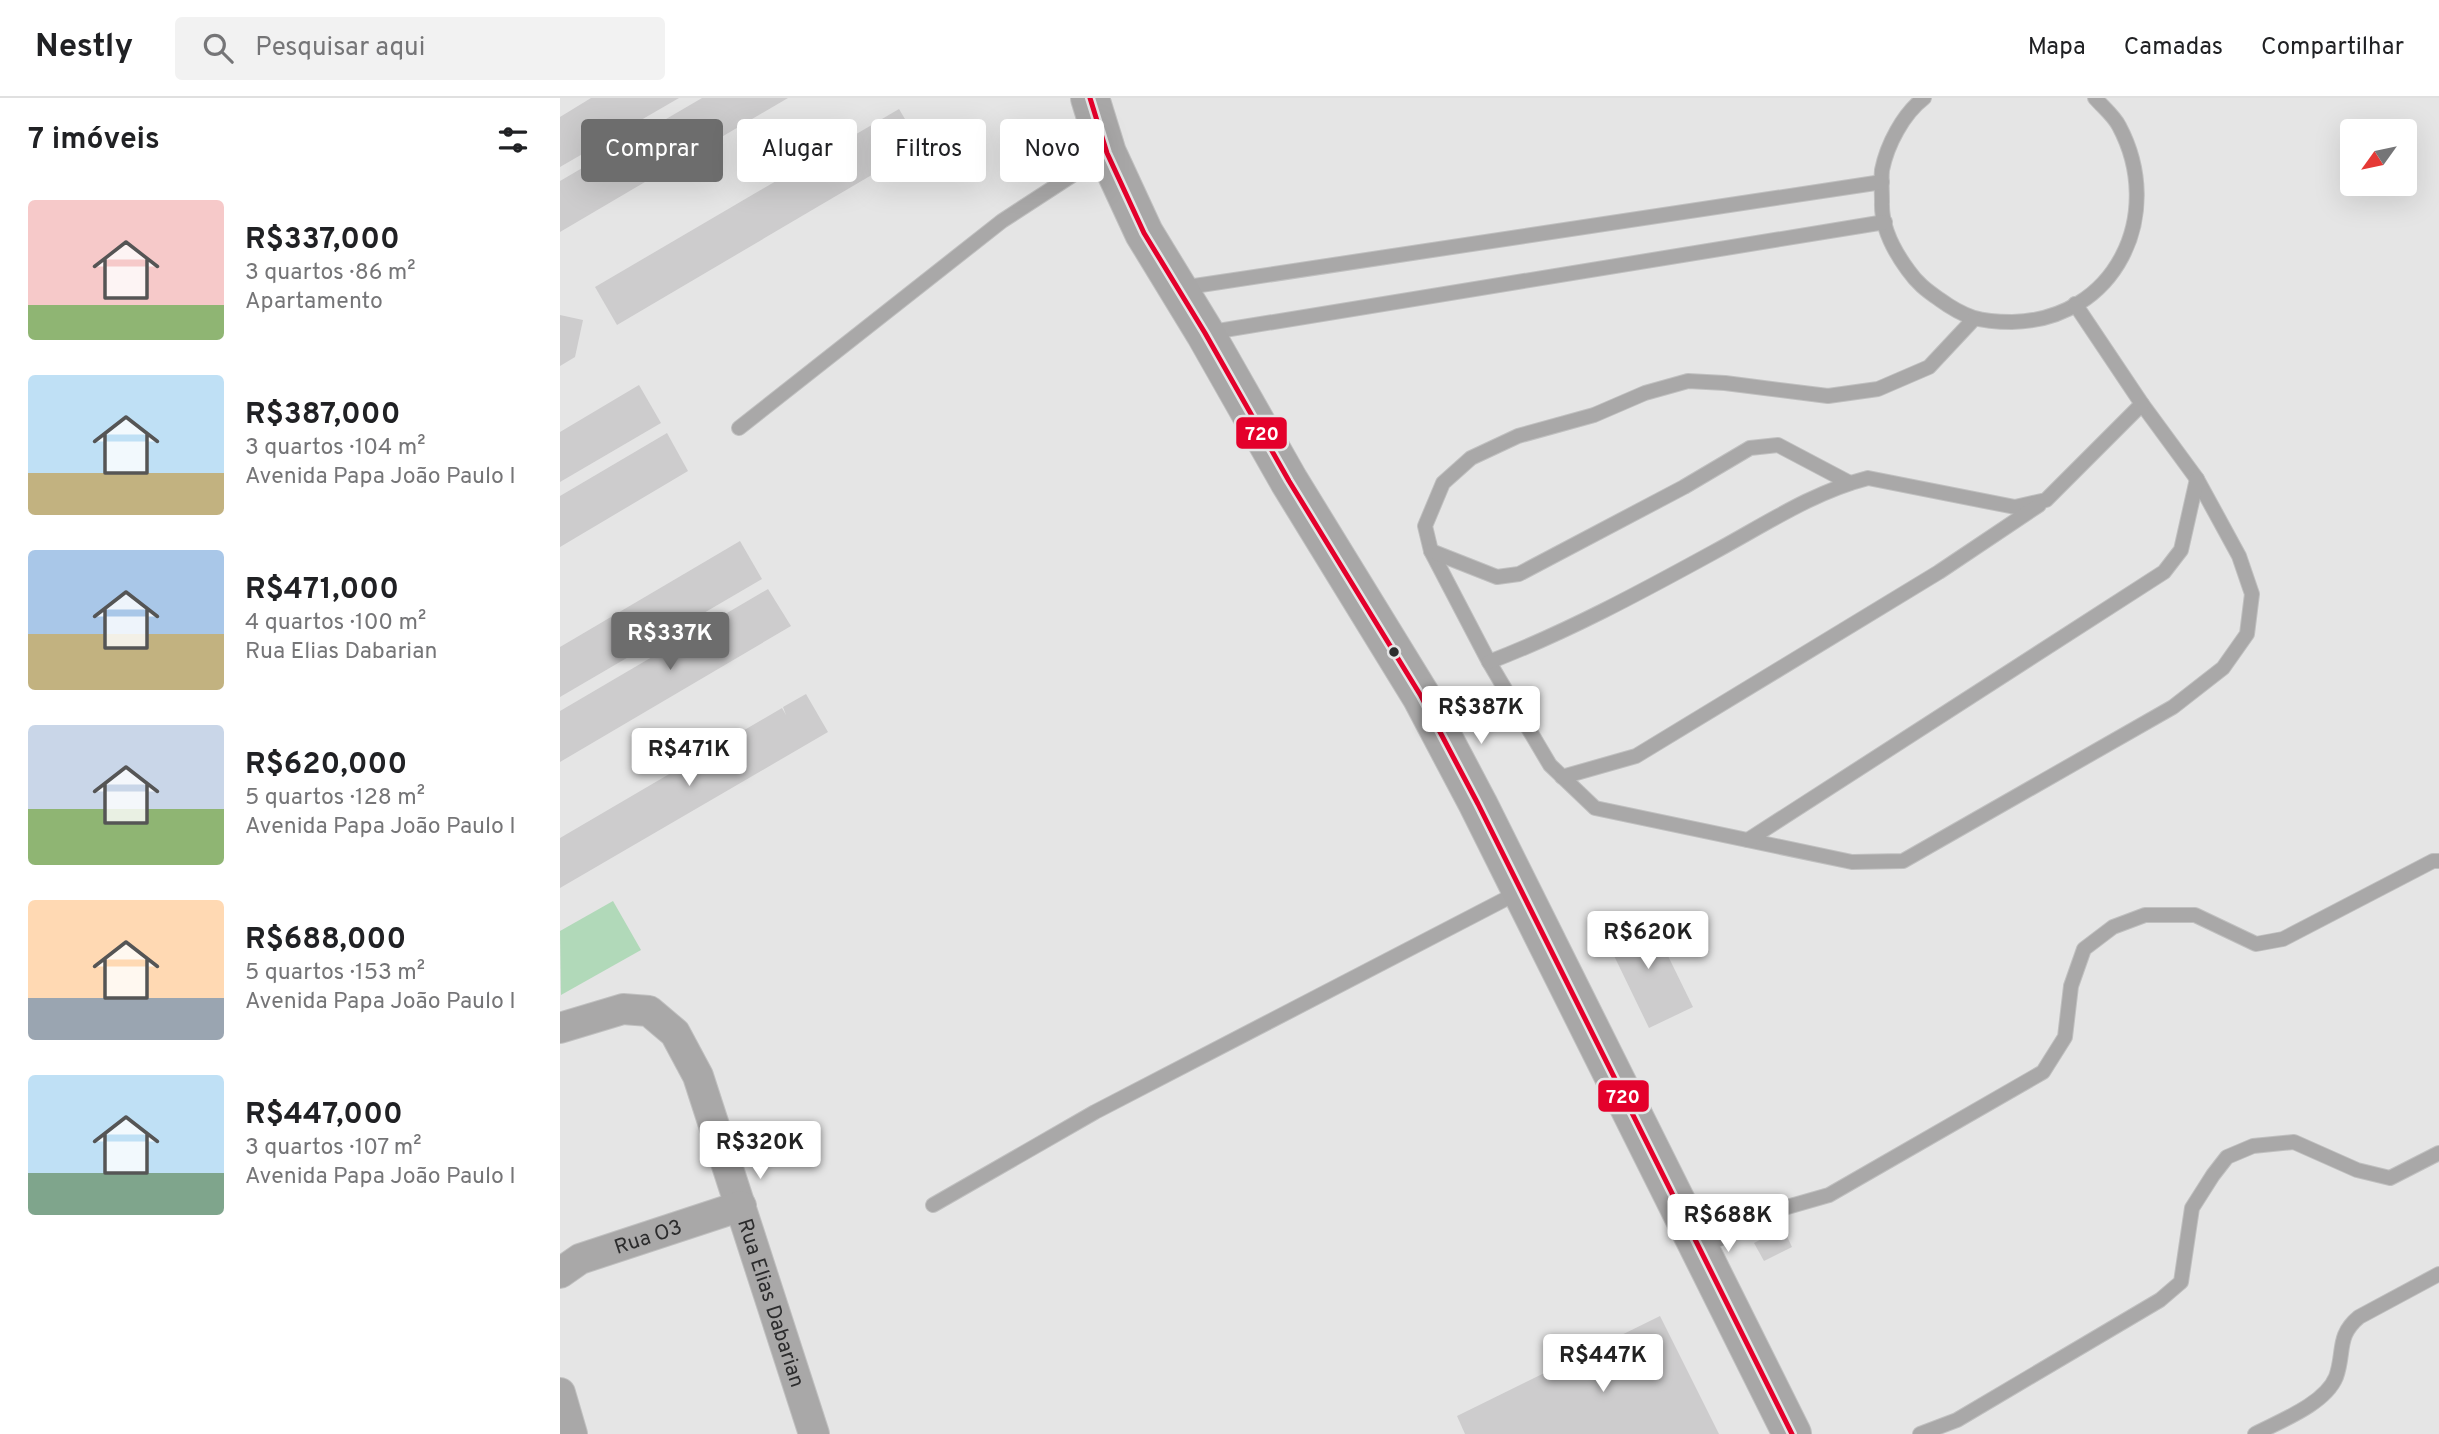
<!DOCTYPE html>
<html lang="pt">
<meta charset="utf-8">
<style>
:root{--surface:#fff;--page:#f2f2f2;--text:#202124;--muted:#757577;--line:#e0e0e0;--accent:#6d6d6d}
body{margin:0;font-family:Overpass,sans-serif;background:var(--page);color:var(--text);height:100vh;display:flex;flex-direction:column;font-size:26px;white-space:nowrap}
*{box-sizing:border-box;margin:0}
p{font-size:23px;color:var(--muted)}
.icon{flex:none;width:38px;height:38px;fill:none;stroke:currentColor;stroke-width:2;stroke-linecap:round;stroke-linejoin:round}
.map{position:relative;flex:1;overflow:hidden}
.drawer{display:flex;flex-direction:column;background:var(--surface);width:560px}
.drawer>*{flex:none}
.top-card{position:absolute;left:21px;top:21px;width:665px;height:63px;display:flex;gap:14px}
.needle{width:46px;rotate:237deg}
.tools{position:absolute;left:1780px;top:21px;display:grid;gap:14px}
.tools a{display:grid;place-items:center;width:77px;height:77px;border-radius:7px;background:var(--surface);box-shadow:0 7px 28px #0002;font-size:35px}
.price{position:absolute;translate:-50% -60px;padding:0 16px;border-radius:7px;background:#fff;color:#222;font-size:23px;line-height:46px;filter:drop-shadow(0 2px 4px #0008)}
.price::after{content:'';position:absolute;left:50%;top:42px;width:21px;height:16px;margin-left:-10px;background:inherit;clip-path:polygon(0 0,100% 0,50% 100%)}
.price.active{background:var(--accent);color:#fff}
ul{padding:0;list-style:none}
li{display:flex;align-items:center;gap:21px;height:175px;padding:0 28px}
li span{display:grid;place-items:center;flex:none;width:196px;height:140px;border-radius:7px;color:#555}
li>.icon{margin-inline-start:auto}
span .icon{width:84px;height:84px;fill:#fffc;stroke-width:1}
li b{font-size:30px}
h2{display:flex;justify-content:space-between;align-items:center;height:84px;padding:0 28px;font-size:30px}
.tag{padding:0 24px;border-radius:7px;background:var(--surface);box-shadow:0 7px 28px #0002;font-size:24px;line-height:63px}
.tag.active{background:var(--accent);color:#fff}
header{display:flex;align-items:center;gap:42px;box-sizing:border-box;height:98px;padding:0 35px;background:var(--surface);border-bottom:2px solid var(--line)}
header strong{font-size:33px}
nav{display:flex;gap:38px;margin-inline-start:auto;font-size:24px}
.search{width:490px;height:63px;background:var(--page);display:flex;align-items:center;gap:18px;box-sizing:border-box;padding:0 24px;border-radius:7px;color:var(--muted);font-size:26px}
main{display:flex;flex:1;min-height:0}
.map>svg:first-child{display:block}
.green{fill:#b1d9b9}
.building{fill:#cdcccd}
.lines{fill:none;stroke-linecap:round;stroke-linejoin:round}
.lane-casing{stroke:#c0c0c0;stroke-width:16}
.street-casing{stroke:#c0c0c0;stroke-width:32}
.secondary-casing{stroke:#c0c0c0;stroke-width:40}
.lane{stroke:#a9a8a8;stroke-width:14}
.street{stroke:#a9a8a8;stroke-width:30}
.secondary{stroke:#a8a7a7;stroke-width:38}
.bus-1-casing{stroke:#e4e5e6;stroke-width:10}
.bus-1{stroke:#e4002b;stroke-width:5}
.bus-dot{fill:#2c2c2d;stroke:#e4e5e6;stroke-width:2.5}
.labels{text-anchor:middle;stroke-width:5;stroke-linejoin:round;paint-order:stroke}
.street-label{font-size:21px;fill:#2c2c2d;stroke:#e4e5e6}
.line-badge{stroke:#e4e5e6;stroke-width:2.5}
.badge-label{font-size:19px;text-anchor:middle;font-weight:bold;fill:#fff}
</style>
<header>
<strong>Nestly</strong>
<div class="search"><svg class="icon" aria-label="search" viewBox="0 0 24 24"><circle cx="10" cy="10" r="6"/><path d="M15 15l6 6"/></svg>Pesquisar aqui</div>
<nav><a>Mapa</a><a>Camadas</a><a>Compartilhar</a></nav>
</header>
<main>
<section class="drawer">
<h2>7 imóveis<svg class="icon" aria-label="filters" viewBox="0 0 24 24"><path d="M4 7h16M4 17h16"/><circle cx="9" cy="7" r="2"/><circle cx="15" cy="17" r="2"/></svg></h2>
<ul>
<li><span style="background:linear-gradient(#f6c9c9 75%,#8fb573 0)"><svg class="icon" aria-label="home" viewBox="0 0 24 24"><path d="M3 11l9-7 9 7M6 9v11h12V9"/></svg></span><div><b>R$337,000</b><p>3 quartos · 86 m²</p><p>Apartamento</p></div></li>
<li><span style="background:linear-gradient(#bfe0f5 70%,#c2b280 0)"><svg class="icon" aria-label="home" viewBox="0 0 24 24"><path d="M3 11l9-7 9 7M6 9v11h12V9"/></svg></span><div><b>R$387,000</b><p>3 quartos · 104 m²</p><p>Avenida Papa João Paulo I</p></div></li>
<li><span style="background:linear-gradient(#a9c7e8 60%,#c2b280 0)"><svg class="icon" aria-label="home" viewBox="0 0 24 24"><path d="M3 11l9-7 9 7M6 9v11h12V9"/></svg></span><div><b>R$471,000</b><p>4 quartos · 100 m²</p><p>Rua Elias Dabarian</p></div></li>
<li><span style="background:linear-gradient(#c9d6e8 60%,#8fb573 0)"><svg class="icon" aria-label="home" viewBox="0 0 24 24"><path d="M3 11l9-7 9 7M6 9v11h12V9"/></svg></span><div><b>R$620,000</b><p>5 quartos · 128 m²</p><p>Avenida Papa João Paulo I</p></div></li>
<li><span style="background:linear-gradient(#ffd9b3 70%,#9aa5b1 0)"><svg class="icon" aria-label="home" viewBox="0 0 24 24"><path d="M3 11l9-7 9 7M6 9v11h12V9"/></svg></span><div><b>R$688,000</b><p>5 quartos · 153 m²</p><p>Avenida Papa João Paulo I</p></div></li>
<li><span style="background:linear-gradient(#bfe0f5 70%,#7fa58c 0)"><svg class="icon" aria-label="home" viewBox="0 0 24 24"><path d="M3 11l9-7 9 7M6 9v11h12V9"/></svg></span><div><b>R$447,000</b><p>3 quartos · 107 m²</p><p>Avenida Papa João Paulo I</p></div></li>
</ul>
</section>
<div class="map">
<svg width="1879" height="1336" viewBox="0 0 1879 1336">
<rect width="100%" height="100%" fill="#e5e5e5"/>
<!-- green -->
<polygon class="green" points="53,803 81,852 1,897 0,833"/>
<!-- building -->
<g class="building">
<polygon points="31,0 119,0 0,69 0,19"/>
<polygon points="142,0 228,0 0,134 0,83"/>
<polygon points="339,11 361,48 57,227 35,189"/>
<polygon points="0,217 23,222 15,259 0,268"/>
<polygon points="79,287 101,325 0,384 0,334"/>
<polygon points="107,335 128,373 0,449 0,398"/>
<polygon points="180,443 202,481 0,599 0,549"/>
<polygon points="208,491 231,528 0,664 0,613"/>
<polygon points="246,596 268,634 0,790 0,740 222,610 226,617 223,609"/>
<polygon points="1087,815 1133,909 1089,930 1044,837"/>
<polygon points="1223,1130 1232,1149 1204,1163 1194,1145"/>
<polygon points="1100,1218 1159,1336 905,1336 897,1318"/>
</g>
<g class="lines">
<defs>
<g id="lane">
<path d="M1364,0C1343,16 1327,47 1322,72C1321,82 1322,94 1322,104C1321,129 1334,153 1348,172C1357,185 1366,192 1379,201C1405,220 1420,224 1452,224C1556,222 1606,116 1559,28C1554,18 1543,9 1535,0"/>
<polyline points="621,190 1322,84"/>
<polyline points="1413,222 1369,269 1318,291 1268,298 1165,285 1128,283 1085,295 1034,317 958,338 911,360 883,385 865,428 871,453 929,564 990,667 1035,710 1292,764 1343,763 1613,609 1663,570 1687,536 1692,496 1679,458 1637,381 1582,306"/>
<polyline points="646,235 1325,124"/>
<polyline points="179,330 442,123 545,56"/>
<polyline points="871,453 937,479 959,476 1124,389 1190,350 1218,347 1290,385"/>
<path d="M929,564C1007,534 1081,494 1154,454C1204,427 1253,394 1308,380L1455,409L1486,402L1582,306L1515,206"/>
<polyline points="1002,679 1076,658 1379,474 1479,407"/>
<polyline points="1188,742 1604,474 1621,452 1637,381"/>
<polyline points="373,1107 535,1014 959,794"/>
<polyline points="1182,1122 1269,1097 1483,974 1505,939 1511,888 1524,851 1553,829 1585,817 1635,817 1696,846 1723,841 1873,763 1879,763"/>
<polyline points="1360,1336 1397,1322 1600,1202 1621,1184 1632,1110 1653,1077 1667,1059 1693,1048 1734,1044 1797,1072 1830,1080 1879,1055"/>
<path d="M1695,1336C1720,1323 1765,1306 1776,1279C1785,1254 1776,1238 1799,1219L1879,1176"/>
</g>
<g id="street">
<path id="s1" d="M0,930L63,911L89,913L115,935L138,978L254,1336"/>
<polyline points="1135,1143 1182,1122"/>
<path id="s2" d="M0,1175L20,1161L181,1108"/>
<polyline points="0,1295 12,1336"/>
</g>
<polyline id="secondary" points="530,0 547,55 584,135 645,235 729,383 861,598 918,706 1232,1336"/>
</defs>
<!-- lane casing -->
<use href="#lane" class="lane-casing"/>
<!-- street casing -->
<use href="#street" class="street-casing"/>
<!-- secondary casing -->
<use href="#secondary" class="secondary-casing"/>
<!-- lane -->
<use href="#lane" class="lane"/>
<!-- street -->
<use href="#street" class="street"/>
<!-- secondary -->
<use href="#secondary" class="secondary"/>
<defs>
<polyline id="bus-1" points="530,0 547,55 584,135 645,235 729,383 861,598 918,706 1232,1336"/>
</defs>
<!-- bus-1 casing -->
<use href="#bus-1" class="bus-1-casing"/>
<!-- bus-1 -->
<use href="#bus-1" class="bus-1"/>
</g>
<!-- markers -->
<circle class="bus-dot" cx="834" cy="554" r="6"/>
<g class="labels">
<!-- street labels -->
<g class="street-label">
<text dy="7" stroke="none"><textPath href="#s2" startOffset="96">Rua O3</textPath></text>
<text dy="7" stroke="none"><textPath href="#s1" startOffset="413">Rua Elias Dabarian</textPath></text>
</g>
</g>
<g class="line-badge">
<rect x="675" y="318" width="53" height="34" rx="7" fill="#e4002b"/>
<rect x="1037" y="981" width="53" height="34" rx="7" fill="#e4002b"/>
</g>
<g class="badge-label">
<text x="702" y="342">720</text>
<text x="1063" y="1005">720</text>
</g>
</svg>
<div class="tools">
<a><svg class="needle" viewBox="-14 -14 28 28"><path d="M0-13l5 13h-10z" fill="#e53935"/><path d="M0 13l5-13h-10z" fill="#757577"/></svg></a>
</div>
<b class="price active" style="left:110px;top:574px">R$337K</b>
<b class="price" style="left:921px;top:648px">R$387K</b>
<b class="price" style="left:129px;top:690px">R$471K</b>
<b class="price" style="left:1088px;top:873px">R$620K</b>
<b class="price" style="left:200px;top:1083px">R$320K</b>
<b class="price" style="left:1168px;top:1156px">R$688K</b>
<b class="price" style="left:1043px;top:1296px">R$447K</b>
<div class="top-card">
<a class="tag active">Comprar</a>
<a class="tag">Alugar</a>
<a class="tag">Filtros</a>
<a class="tag">Novo</a>
</div>
</div>
</main>
